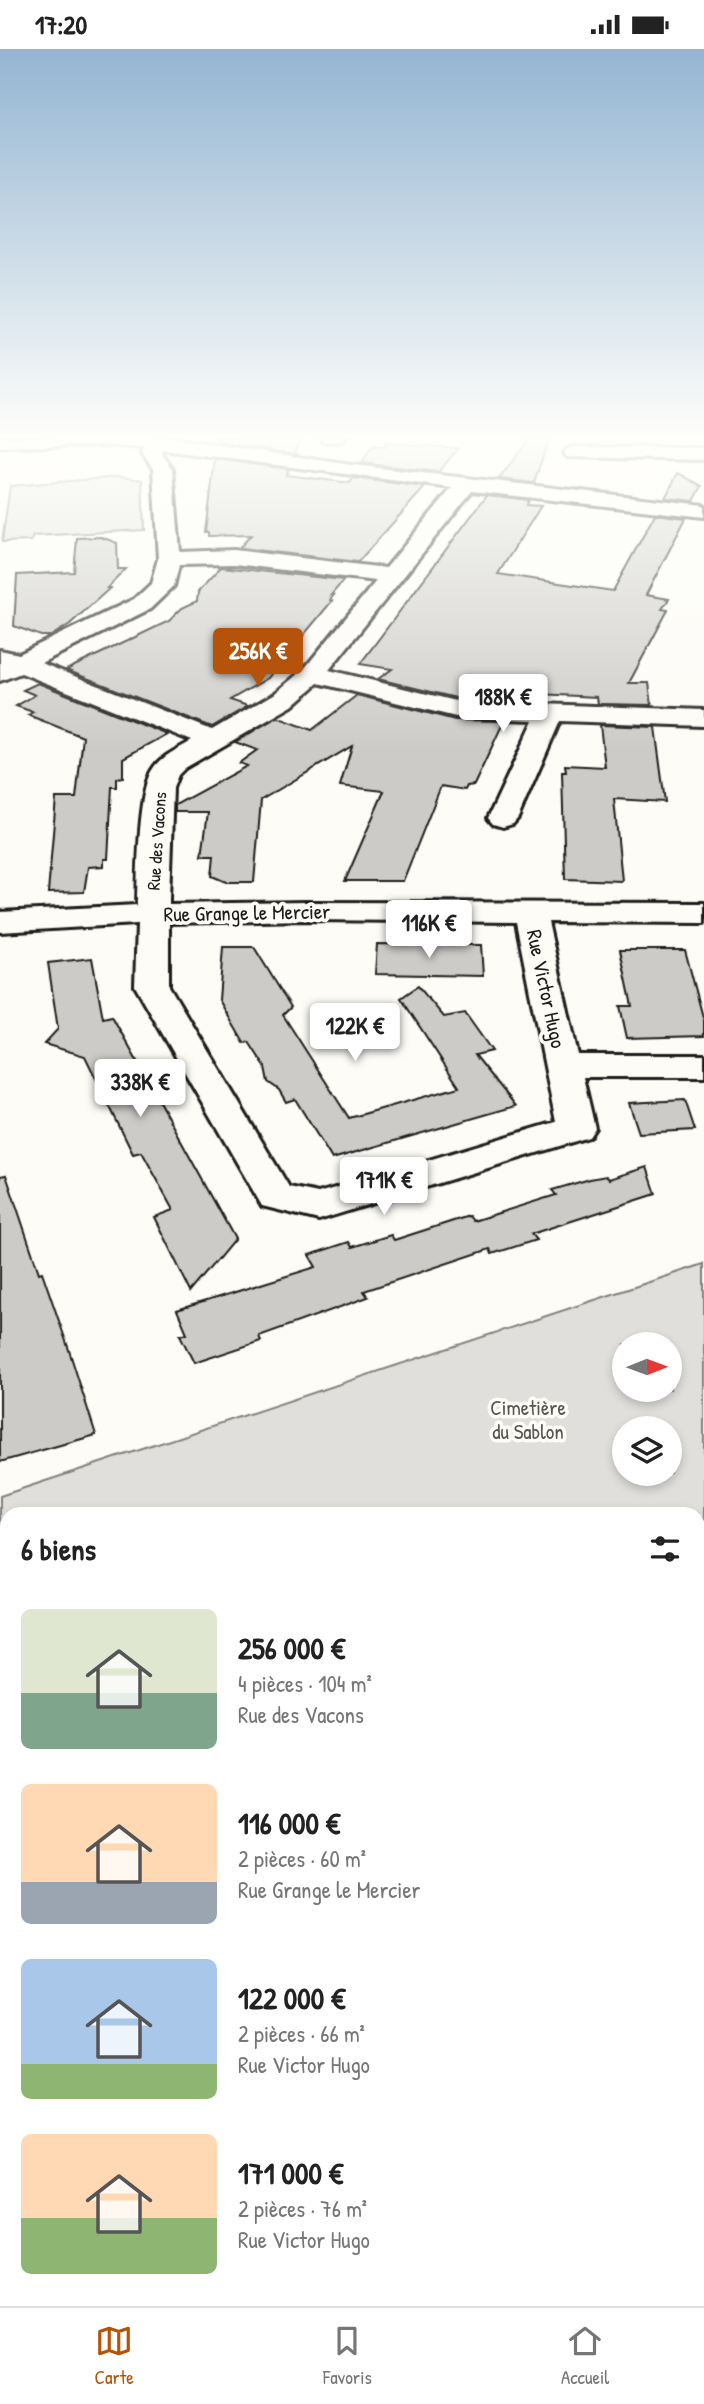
<!DOCTYPE html>
<html lang="fr">
<meta charset="utf-8">
<style>
:root{--surface:#fff;--page:#f6f6f6;--text:#222;--muted:#767676;--line:#e0e0e0;--accent:#b45309}
body{margin:0;font-family:"Patrick Hand",sans-serif;background:var(--page);color:var(--text);height:100vh;display:flex;flex-direction:column;font-size:26px;white-space:nowrap}
*{box-sizing:border-box;margin:0}
p{font-size:23px;color:var(--muted)}
.icon{flex:none;width:38px;height:38px;fill:none;stroke:currentColor;stroke-width:2;stroke-linecap:round;stroke-linejoin:round}
.map{position:relative;flex:1;overflow:hidden}
.details{position:absolute;left:0px;top:1458px;width:705px;height:800px;display:flex;flex-direction:column;background:var(--surface);border-radius:21px 21px 0 0;box-shadow:0 4px 10px #0003}
.details>*{flex:none}
.needle{width:46px;rotate:89deg}
.controls{position:absolute;left:612px;top:1283px;display:grid;gap:14px}
.controls a{display:grid;place-items:center;width:70px;height:70px;border-radius:50%;background:var(--surface);box-shadow:0 4px 10px #0003;font-size:35px}
.price{position:absolute;translate:-50% -60px;padding:0 16px;border-radius:7px;background:#fff;color:#222;font-size:23px;line-height:46px;filter:drop-shadow(0 2px 4px #0008)}
.price::after{content:'';position:absolute;left:50%;top:42px;width:21px;height:16px;margin-left:-10px;background:inherit;clip-path:polygon(0 0,100% 0,50% 100%)}
.price.on{background:var(--accent);color:#fff}
ul{padding:0;list-style:none}
li{display:flex;align-items:center;gap:21px;height:175px;padding:0 21px}
li span{display:grid;place-items:center;flex:none;width:196px;height:140px;border-radius:10px;color:#555}
li>.icon{margin-inline-start:auto}
span .icon{width:84px;height:84px;fill:#fffc;stroke-width:1}
li b{font-size:30px}
h2{display:flex;justify-content:space-between;align-items:center;height:84px;padding:0 21px;font-size:30px}
.status{display:flex;justify-content:space-between;align-items:center;height:49px;padding:0 35px;background:var(--surface);direction:ltr}
.status svg{height:19px;fill:currentColor}
.tab-bar{display:flex;justify-content:space-around;align-items:center;height:98px;border-top:2px solid var(--line);background:var(--surface);font-size:19px;color:var(--muted)}
.tab-bar a{display:grid;justify-items:center;gap:4px}
.tab-bar .on{color:var(--accent)}
.map>svg:first-child{display:block}
.green{fill:#e0dfdb;stroke:#7e7e7c;stroke-width:2;fill-rule:evenodd}
.building{fill:#cccbc8;stroke:#1c1c1c;stroke-width:2}
.lines{fill:none;stroke-linecap:round;stroke-linejoin:round}
.street-casing{stroke:#1c1c1c;stroke-width:6}
.street{fill:#fdfcf7;fill-rule:evenodd}
.labels{text-anchor:middle;stroke-width:7;stroke-linejoin:round;paint-order:stroke}
.far-street-label{font-size:18px;fill:#1c1c1c;stroke:#fdfcf7}
.street-label{font-size:21px;fill:#1c1c1c;stroke:#fdfcf7}
.park-label{font-size:21px;fill:#575655;stroke:#fdfcf7}
</style>
<div class="status"><b>17:20</b><svg viewBox="0 0 49 12"><path d="M0 12V9h3v3zM5 12V6h3v6zM10 12V3h3v9zM15 12V0h3v12zM26 1h20v11H26zM47 4h2v5h-2z"/></svg></div>
<div class="map">
<svg width="704" height="2257" viewBox="0 0 704 2257">
<rect width="100%" height="100%" fill="#fdfcf7"/>
<filter id="ink" filterUnits="userSpaceOnUse"><feTurbulence type="fractalNoise" baseFrequency=".0143" numOctaves="2"/><feDisplacementMap in="SourceGraphic" scale="14" xChannelSelector="R" yChannelSelector="G"/><feConvolveMatrix kernelMatrix="1 2 1 2 8 2 1 2 1" color-interpolation-filters="sRGB"/></filter>
<g filter="url(#ink)">
<!-- green -->
<g class="green">
<polygon points="119,428 142,431 144,481 33,487 31,492 2,493 10,437"/>
<path d="M704,1215V2257H0V1447ZM625,1295H670V1340H625ZM625,1379H670V1424H625ZM7,1465H698V2250H7Z"/>
</g>
<!-- building -->
<g class="building">
<polygon points="218,388 301,388 295,405 217,393"/>
<polygon points="531,388 549,388 534,434 499,430"/>
<polygon points="386,394 459,399 438,423 362,414 372,398 385,398"/>
<polygon points="215,410 289,420 286,426 350,434 353,429 425,438 358,513 239,499 251,486 209,487 209,483 206,483"/>
<polygon points="678,424 702,437 694,452 665,449"/>
<polygon points="487,446 528,451 526,456 541,457 498,525 613,542 655,465 686,469 646,546 669,550 662,560 668,561 629,634 649,634 652,656 598,655 597,648 519,644 515,652 456,649 378,630 392,620 360,615"/>
<polygon points="101,488 117,494 118,520 126,520 107,539 110,539 70,575 51,587 41,587 14,577 17,526 74,523 77,489"/>
<polygon points="221,518 344,531 331,546 334,546 330,551 332,552 268,629 230,651 248,657 212,678 66,621 169,572 182,559 197,552 198,543"/>
<polygon points="38,634 167,685 123,709 123,728 117,729 117,738 112,738 108,810 104,810 104,817 88,818 84,843 48,844 56,749 76,749 83,688 28,666 33,663 16,657 35,646 23,641"/>
<polygon points="357,646 455,671 504,672 474,736 467,737 465,741 441,737 403,832 345,832 384,742 340,737 352,697 261,751 254,833 226,833 212,827 214,806 202,806 208,763 175,763 175,756 247,717 239,714 257,701 235,693 277,668 312,681"/>
<polygon points="600,676 655,678 665,753 614,750 622,832 565,830 562,723 566,723 565,716 605,718"/>
<polygon points="377,895 481,896 483,927 375,925"/>
<polygon points="223,898 254,898 291,958 283,966 349,1069 459,1038 401,949 418,937 444,968 465,964 492,1002 475,1006 516,1057 332,1110 295,1050 286,1053 279,1041 268,1033 265,1018 249,993 244,994 219,951"/>
<polygon points="620,901 685,901 704,972 704,987 627,989 620,957 632,957"/>
<polygon points="92,909 103,969 112,967 235,1190 191,1243 154,1168 173,1161 141,1103 133,1105 85,1007 44,995 58,980 48,914"/>
<polygon points="685,1051 695,1081 639,1084 629,1054"/>
<polygon points="647,1118 656,1145 531,1185 536,1191 492,1205 490,1200 364,1242 368,1248 259,1287 261,1292 194,1314 180,1286 187,1284 177,1261 316,1218 309,1206 349,1193 352,1198 391,1186 394,1191 469,1167 473,1172 556,1146 552,1141 590,1130 606,1127 609,1130"/>
<polygon points="6,1126 39,1224 42,1223 68,1298 96,1386 0,1413 0,1127"/>
</g>
<g class="lines">
<defs>
<g id="street">
<path d="M0,388H166L352,416L704,456V468L472,442L329,621L456,652L704,661V677L560,672L518,769L513,775L503,778L493,775L488,769L534,671L456,668L318,634L292,657L185,719L178,726L173,739L169,849V855L306,853L704,854V874L548,873L578,1006H704V1028H583L595,1079L589,1088L319,1171L262,1157L135,937L137,875L0,883V863L137,856C138,826 138,744 153,721C161,707 178,700 192,692L21,624L0,632V601L19,605L134,550L151,534L158,510L153,420L142,405L144,399L103,396L0,398ZM163,401L452,439L386,519L234,501L180,503L173,420L162,405ZM234,515L376,532L304,620L274,645L212,681L41,614L150,560L174,537L179,516ZM306,871L516,873L556,1073L318,1144L289,1138L169,937V874Z"/>
<polygon points="321,388 346,388 343,392 323,393"/>
<polygon points="574,398 704,399 704,411 567,408 564,404 567,400"/>
</g>
</defs>
<!-- street casing -->
<use href="#street" class="street-casing"/>
<!-- street -->
<use href="#street" class="street"/>
</g>
</g>
<!-- sky -->
<linearGradient id="sky" x2="0" y2="1"><stop stop-color="#94b5d2"/><stop offset="0.55" stop-color="#fefefb"/><stop offset="1" stop-color="#fefefb" stop-opacity="0"/></linearGradient>
<rect width="704" height="704" fill="url(#sky)"/>
<g class="labels">
<!-- far-street labels -->
<g class="far-street-label">
<text transform="translate(157 792) rotate(-86)" y="6">Rue des Vacons</text>
</g>
<!-- street labels -->
<g class="street-label">
<text transform="translate(247 864) rotate(-1)" y="7">Rue Grange le Mercier</text>
<text transform="translate(546 940) rotate(78)" y="7">Rue Victor Hugo</text>
</g>
<!-- park labels -->
<g class="park-label">
<text x="528" y="1366">Cimetière<tspan x="528" dy="24">du Sablon</tspan></text>
</g>
</g>
</svg>
<div class="controls">
<a><svg class="needle" viewBox="-14 -14 28 28"><path d="M0-13l5 13h-10z" fill="#e53935"/><path d="M0 13l5-13h-10z" fill="#767676"/></svg></a>
<a><svg class="icon" aria-label="layers" viewBox="0 0 24 24"><path d="M12 4l9 5-9 5-9-5zM3 14l9 5 9-5"/></svg></a>
</div>
<b class="price on" style="left:258px;top:639px">256K €</b>
<b class="price" style="left:503px;top:685px">188K €</b>
<b class="price" style="left:429px;top:911px">116K €</b>
<b class="price" style="left:355px;top:1014px">122K €</b>
<b class="price" style="left:140px;top:1070px">338K €</b>
<b class="price" style="left:384px;top:1168px">171K €</b>
<section class="details">
<h2>6 biens<svg class="icon" aria-label="filters" viewBox="0 0 24 24"><path d="M4 7h16M4 17h16"/><circle cx="9" cy="7" r="2"/><circle cx="15" cy="17" r="2"/></svg></h2>
<ul>
<li><span style="background:linear-gradient(#dfe7d0 60%,#7fa58c 0)"><svg class="icon" aria-label="home" viewBox="0 0 24 24"><path d="M3 11l9-7 9 7M6 9v11h12V9"/></svg></span><div><b>256 000 €</b><p>4 pièces · 104 m²</p><p>Rue des Vacons</p></div></li>
<li><span style="background:linear-gradient(#ffd9b3 70%,#9aa5b1 0)"><svg class="icon" aria-label="home" viewBox="0 0 24 24"><path d="M3 11l9-7 9 7M6 9v11h12V9"/></svg></span><div><b>116 000 €</b><p>2 pièces · 60 m²</p><p>Rue Grange le Mercier</p></div></li>
<li><span style="background:linear-gradient(#a9c7e8 75%,#8fb573 0)"><svg class="icon" aria-label="home" viewBox="0 0 24 24"><path d="M3 11l9-7 9 7M6 9v11h12V9"/></svg></span><div><b>122 000 €</b><p>2 pièces · 66 m²</p><p>Rue Victor Hugo</p></div></li>
<li><span style="background:linear-gradient(#ffd9b3 60%,#8fb573 0)"><svg class="icon" aria-label="home" viewBox="0 0 24 24"><path d="M3 11l9-7 9 7M6 9v11h12V9"/></svg></span><div><b>171 000 €</b><p>2 pièces · 76 m²</p><p>Rue Victor Hugo</p></div></li>
</ul>
</section>
</div>
<nav class="tab-bar">
<a class="on"><svg class="icon" aria-label="map" viewBox="0 0 24 24"><path d="M3 6l6-2 6 2 6-2v14l-6 2-6-2-6 2zM9 4v14M15 6v14"/></svg>Carte</a>
<a><svg class="icon" aria-label="saved" viewBox="0 0 24 24"><path d="M7 4h10v16l-5-4-5 4z"/></svg>Favoris</a>
<a><svg class="icon" aria-label="home" viewBox="0 0 24 24"><path d="M3 11l9-7 9 7M6 9v11h12V9"/></svg>Accueil</a>
</nav>
